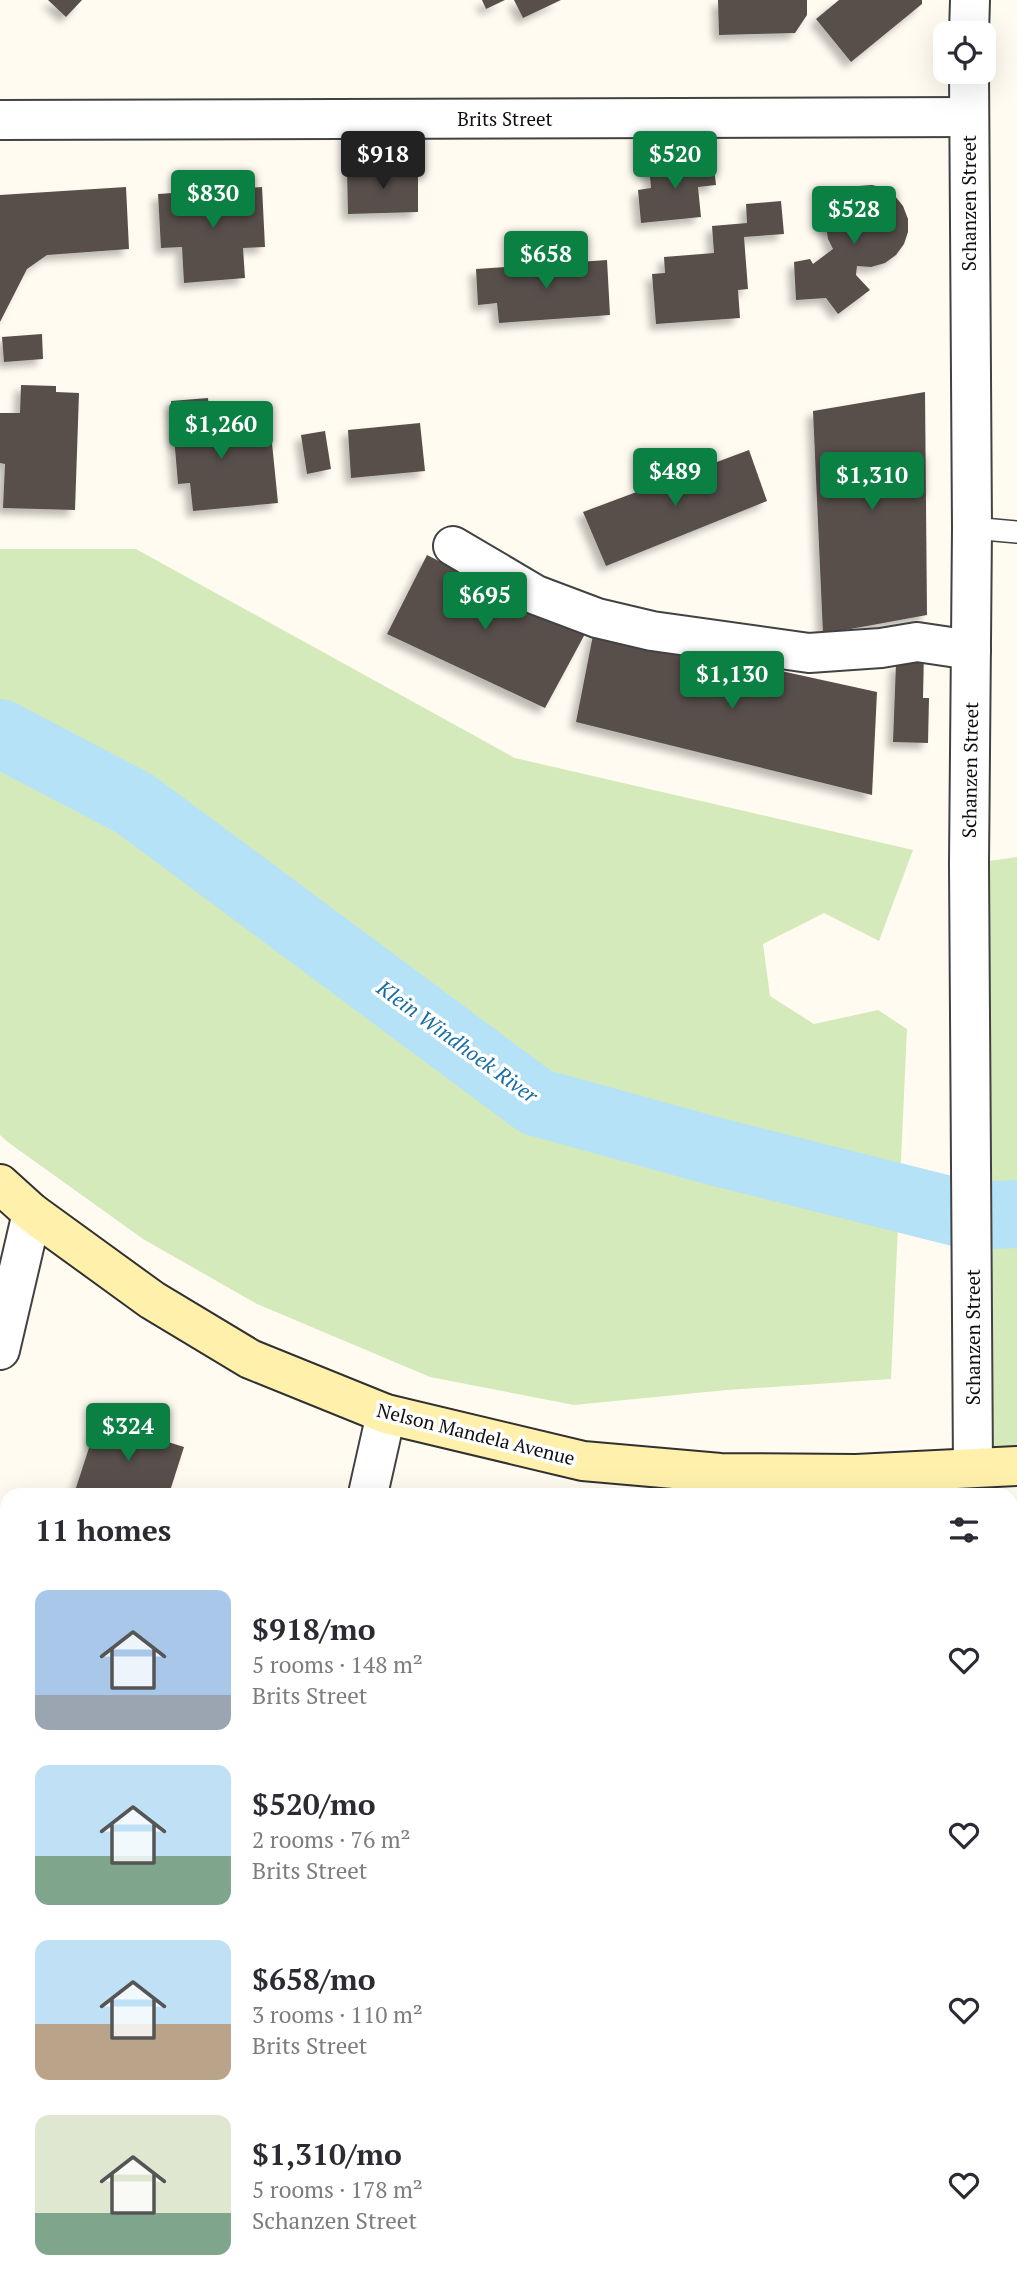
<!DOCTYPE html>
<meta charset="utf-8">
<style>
:root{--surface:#fff;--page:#f2f2f3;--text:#2b2b33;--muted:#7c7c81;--accent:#0b8043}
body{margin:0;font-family:"PT Serif",serif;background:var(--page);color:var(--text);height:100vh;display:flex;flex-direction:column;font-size:26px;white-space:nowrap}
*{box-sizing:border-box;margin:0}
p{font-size:23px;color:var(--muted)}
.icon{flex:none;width:38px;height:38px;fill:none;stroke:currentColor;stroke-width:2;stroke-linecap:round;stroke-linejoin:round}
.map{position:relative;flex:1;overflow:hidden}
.sheet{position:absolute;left:0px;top:1488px;width:1018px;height:800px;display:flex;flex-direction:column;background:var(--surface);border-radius:21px 21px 0 0;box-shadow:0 7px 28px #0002}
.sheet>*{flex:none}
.tools{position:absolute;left:933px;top:21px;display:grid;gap:14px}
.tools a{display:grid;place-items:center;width:63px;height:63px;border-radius:14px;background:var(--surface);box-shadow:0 7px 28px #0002;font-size:35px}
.price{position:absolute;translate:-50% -60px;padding:0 16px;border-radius:7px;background:var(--accent);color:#fff;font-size:23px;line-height:46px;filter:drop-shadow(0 2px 4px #0008)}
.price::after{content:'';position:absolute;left:50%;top:42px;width:21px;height:16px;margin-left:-10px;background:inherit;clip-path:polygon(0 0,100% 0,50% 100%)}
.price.current{background:#222;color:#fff}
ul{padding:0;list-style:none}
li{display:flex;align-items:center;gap:21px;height:175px;padding:0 35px}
li span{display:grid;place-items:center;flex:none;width:196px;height:140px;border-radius:14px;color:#555}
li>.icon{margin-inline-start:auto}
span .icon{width:84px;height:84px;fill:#fffc;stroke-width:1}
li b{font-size:30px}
h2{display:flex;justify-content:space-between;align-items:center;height:84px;padding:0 35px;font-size:30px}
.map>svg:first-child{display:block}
.green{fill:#d5eaba}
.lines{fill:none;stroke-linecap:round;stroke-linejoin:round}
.river{stroke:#b5e2f6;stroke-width:68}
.building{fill:#584f4b;filter:url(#shadow)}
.service-casing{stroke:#424242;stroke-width:24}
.minor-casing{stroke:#424242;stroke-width:42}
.secondary-casing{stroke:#313131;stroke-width:42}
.service{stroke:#fff;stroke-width:21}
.minor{stroke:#fff;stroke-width:38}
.secondary{stroke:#fff1ac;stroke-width:38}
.labels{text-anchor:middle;stroke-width:7;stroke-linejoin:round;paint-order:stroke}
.street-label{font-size:19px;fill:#0f0f0f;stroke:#fff}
.water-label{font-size:21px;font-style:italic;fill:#176da2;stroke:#fff}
</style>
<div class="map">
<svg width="1017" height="2287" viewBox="0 0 1017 2287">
<defs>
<filter id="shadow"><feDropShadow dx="-6" dy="6" stdDeviation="3.5" flood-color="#0004"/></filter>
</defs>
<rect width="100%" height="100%" fill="#fffbf1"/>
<!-- green -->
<g class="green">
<polygon points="0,549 136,549 515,758 913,850 879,941 824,913 763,944 770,996 814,1024 878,1010 907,1029 891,1379 727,1390 574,1405 430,1377 257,1304 143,1239 9,1143 0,1135"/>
<polygon points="1017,857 1017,1466 973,1468 969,864"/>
</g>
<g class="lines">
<!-- river -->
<polyline class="river" points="0,733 135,804 536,1102 717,1152 972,1216 1017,1214"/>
</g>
<!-- building -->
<g class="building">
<polygon points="48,0 82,0 66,17"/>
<polygon points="482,0 505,0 486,9"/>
<polygon points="514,0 561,0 523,18"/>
<polygon points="718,0 807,0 807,15 795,33 719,35"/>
<polygon points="839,0 922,0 922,4 851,62 816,19"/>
<polygon points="713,159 716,185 698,187 701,217 641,223 638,190 651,188 649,166"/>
<polygon points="418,169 418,212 348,214 347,171"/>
<polygon points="872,185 884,188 895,196 903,206 908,219 908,232 904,244 896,255 885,263 871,267 857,266 856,275 870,290 838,314 826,298 796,300 794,262 810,259 813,264 833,249 828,239 826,226 829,212 836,200 846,191 859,186"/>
<polygon points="126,187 129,249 47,255 27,269 0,322 0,195"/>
<polygon points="262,187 265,247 243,248 245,278 184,283 182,247 161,248 158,194"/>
<polygon points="781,201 784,234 744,237 748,289 738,290 740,318 656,324 652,274 665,273 664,257 714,253 712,226 747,223 746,204"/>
<polygon points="607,260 610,315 499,323 497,303 478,305 476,269"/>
<polygon points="42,334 43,359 4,362 2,337"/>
<polygon points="21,385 56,386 56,392 79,393 75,510 3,508 5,464 0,463 0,413 20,413"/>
<polygon points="925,392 927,615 823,634 813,411"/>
<polygon points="208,398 212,438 271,433 278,503 193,511 190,483 178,484 171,401"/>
<polygon points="420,423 425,471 351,478 348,430"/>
<polygon points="325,431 331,469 307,474 301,435"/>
<polygon points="749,450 767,501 606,566 583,512"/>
<polygon points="427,555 585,634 545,708 387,634"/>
<polygon points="594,630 877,692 872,795 576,722"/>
<polygon points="909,651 924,651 923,698 929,698 928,743 893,742 896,663 909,664"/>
<polygon points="98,1420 184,1447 169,1494 74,1494"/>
<polygon points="6,1523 7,1523 7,1558 0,1557"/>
<polygon points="1017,1534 1017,1597 1012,1591 1012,1538"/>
<polygon points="0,1854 7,1856 7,1940 0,1937"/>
<polygon points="1012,1946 1017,1948 1017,2042 1012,2057"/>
<polygon points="626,2280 683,2280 689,2283 690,2280 714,2280 711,2287 623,2287"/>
<polygon points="915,2280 933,2280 956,2287 913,2287"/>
</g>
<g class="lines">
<defs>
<polyline id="service" points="972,528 1017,532"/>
<g id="minor">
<polyline points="969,33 970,0"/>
<polyline points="969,72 972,528 969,864 973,1468"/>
<polyline points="0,120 969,117"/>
<polyline points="453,546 536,595 597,618 652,631 809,653 881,648 917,642 971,650"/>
<polyline points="0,1350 32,1213"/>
<polyline points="368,1494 386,1414"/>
<polyline points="1012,2132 1017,2134"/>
<polyline points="189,2287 190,2280"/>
</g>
<polyline id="secondary" points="0,1184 32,1213 152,1300 250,1359 386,1414 583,1461 720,1473 856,1474 1017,1466"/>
</defs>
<!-- service casing -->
<use href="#service" class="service-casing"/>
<!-- minor casing -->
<use href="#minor" class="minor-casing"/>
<!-- secondary casing -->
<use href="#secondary" class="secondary-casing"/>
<!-- service -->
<use href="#service" class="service"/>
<!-- minor -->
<use href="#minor" class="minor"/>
<!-- secondary -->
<use href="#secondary" class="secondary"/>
</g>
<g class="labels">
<!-- street labels -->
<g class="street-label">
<text x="505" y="126">Brits Street</text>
<text transform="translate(969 203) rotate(-90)" y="7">Schanzen Street</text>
<text transform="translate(970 770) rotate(-89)" y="7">Schanzen Street</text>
<text transform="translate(973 1337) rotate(-90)" y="7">Schanzen Street</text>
<text transform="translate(476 1434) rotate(14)" y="7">Nelson Mandela Avenue</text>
</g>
<!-- water labels -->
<g class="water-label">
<text transform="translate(457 1042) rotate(36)" y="7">Klein Windhoek River</text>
</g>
</g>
</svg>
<div class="tools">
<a><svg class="icon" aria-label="locate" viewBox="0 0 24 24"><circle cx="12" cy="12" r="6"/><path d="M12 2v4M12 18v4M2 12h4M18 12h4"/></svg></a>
</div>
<b class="price current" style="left:383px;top:191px">$918</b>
<b class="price" style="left:675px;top:191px">$520</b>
<b class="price" style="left:213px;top:230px">$830</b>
<b class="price" style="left:854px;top:246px">$528</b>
<b class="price" style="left:546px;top:291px">$658</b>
<b class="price" style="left:221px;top:461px">$1,260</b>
<b class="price" style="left:675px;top:508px">$489</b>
<b class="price" style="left:872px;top:512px">$1,310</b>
<b class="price" style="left:485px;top:632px">$695</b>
<b class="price" style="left:732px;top:711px">$1,130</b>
<b class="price" style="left:128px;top:1463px">$324</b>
<section class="sheet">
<h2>11 homes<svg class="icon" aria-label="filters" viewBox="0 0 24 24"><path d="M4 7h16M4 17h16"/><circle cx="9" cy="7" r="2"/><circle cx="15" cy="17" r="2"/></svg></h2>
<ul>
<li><span style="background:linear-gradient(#a9c7e8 75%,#9aa5b1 0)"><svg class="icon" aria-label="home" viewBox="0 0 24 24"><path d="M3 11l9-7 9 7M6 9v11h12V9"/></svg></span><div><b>$918/mo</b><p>5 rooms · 148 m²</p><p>Brits Street</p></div><svg class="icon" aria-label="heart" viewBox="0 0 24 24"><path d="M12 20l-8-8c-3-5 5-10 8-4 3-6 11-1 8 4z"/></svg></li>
<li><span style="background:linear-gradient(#bfe0f5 65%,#7fa58c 0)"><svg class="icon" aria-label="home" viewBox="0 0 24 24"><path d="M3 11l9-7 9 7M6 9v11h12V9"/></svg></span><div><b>$520/mo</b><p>2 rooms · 76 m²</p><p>Brits Street</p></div><svg class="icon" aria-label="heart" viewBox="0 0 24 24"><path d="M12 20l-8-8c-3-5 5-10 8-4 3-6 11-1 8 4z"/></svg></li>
<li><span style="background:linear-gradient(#bfe0f5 60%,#b9a48a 0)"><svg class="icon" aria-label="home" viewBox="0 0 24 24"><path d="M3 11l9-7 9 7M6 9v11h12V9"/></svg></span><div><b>$658/mo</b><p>3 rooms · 110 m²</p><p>Brits Street</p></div><svg class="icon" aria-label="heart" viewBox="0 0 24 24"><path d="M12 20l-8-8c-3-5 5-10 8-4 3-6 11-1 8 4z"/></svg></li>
<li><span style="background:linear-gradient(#dfe7d0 70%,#7fa58c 0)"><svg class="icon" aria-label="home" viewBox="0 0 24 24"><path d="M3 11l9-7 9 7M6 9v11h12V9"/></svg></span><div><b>$1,310/mo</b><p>5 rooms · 178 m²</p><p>Schanzen Street</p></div><svg class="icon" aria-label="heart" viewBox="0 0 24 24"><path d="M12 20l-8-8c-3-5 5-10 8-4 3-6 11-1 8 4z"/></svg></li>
</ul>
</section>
</div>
